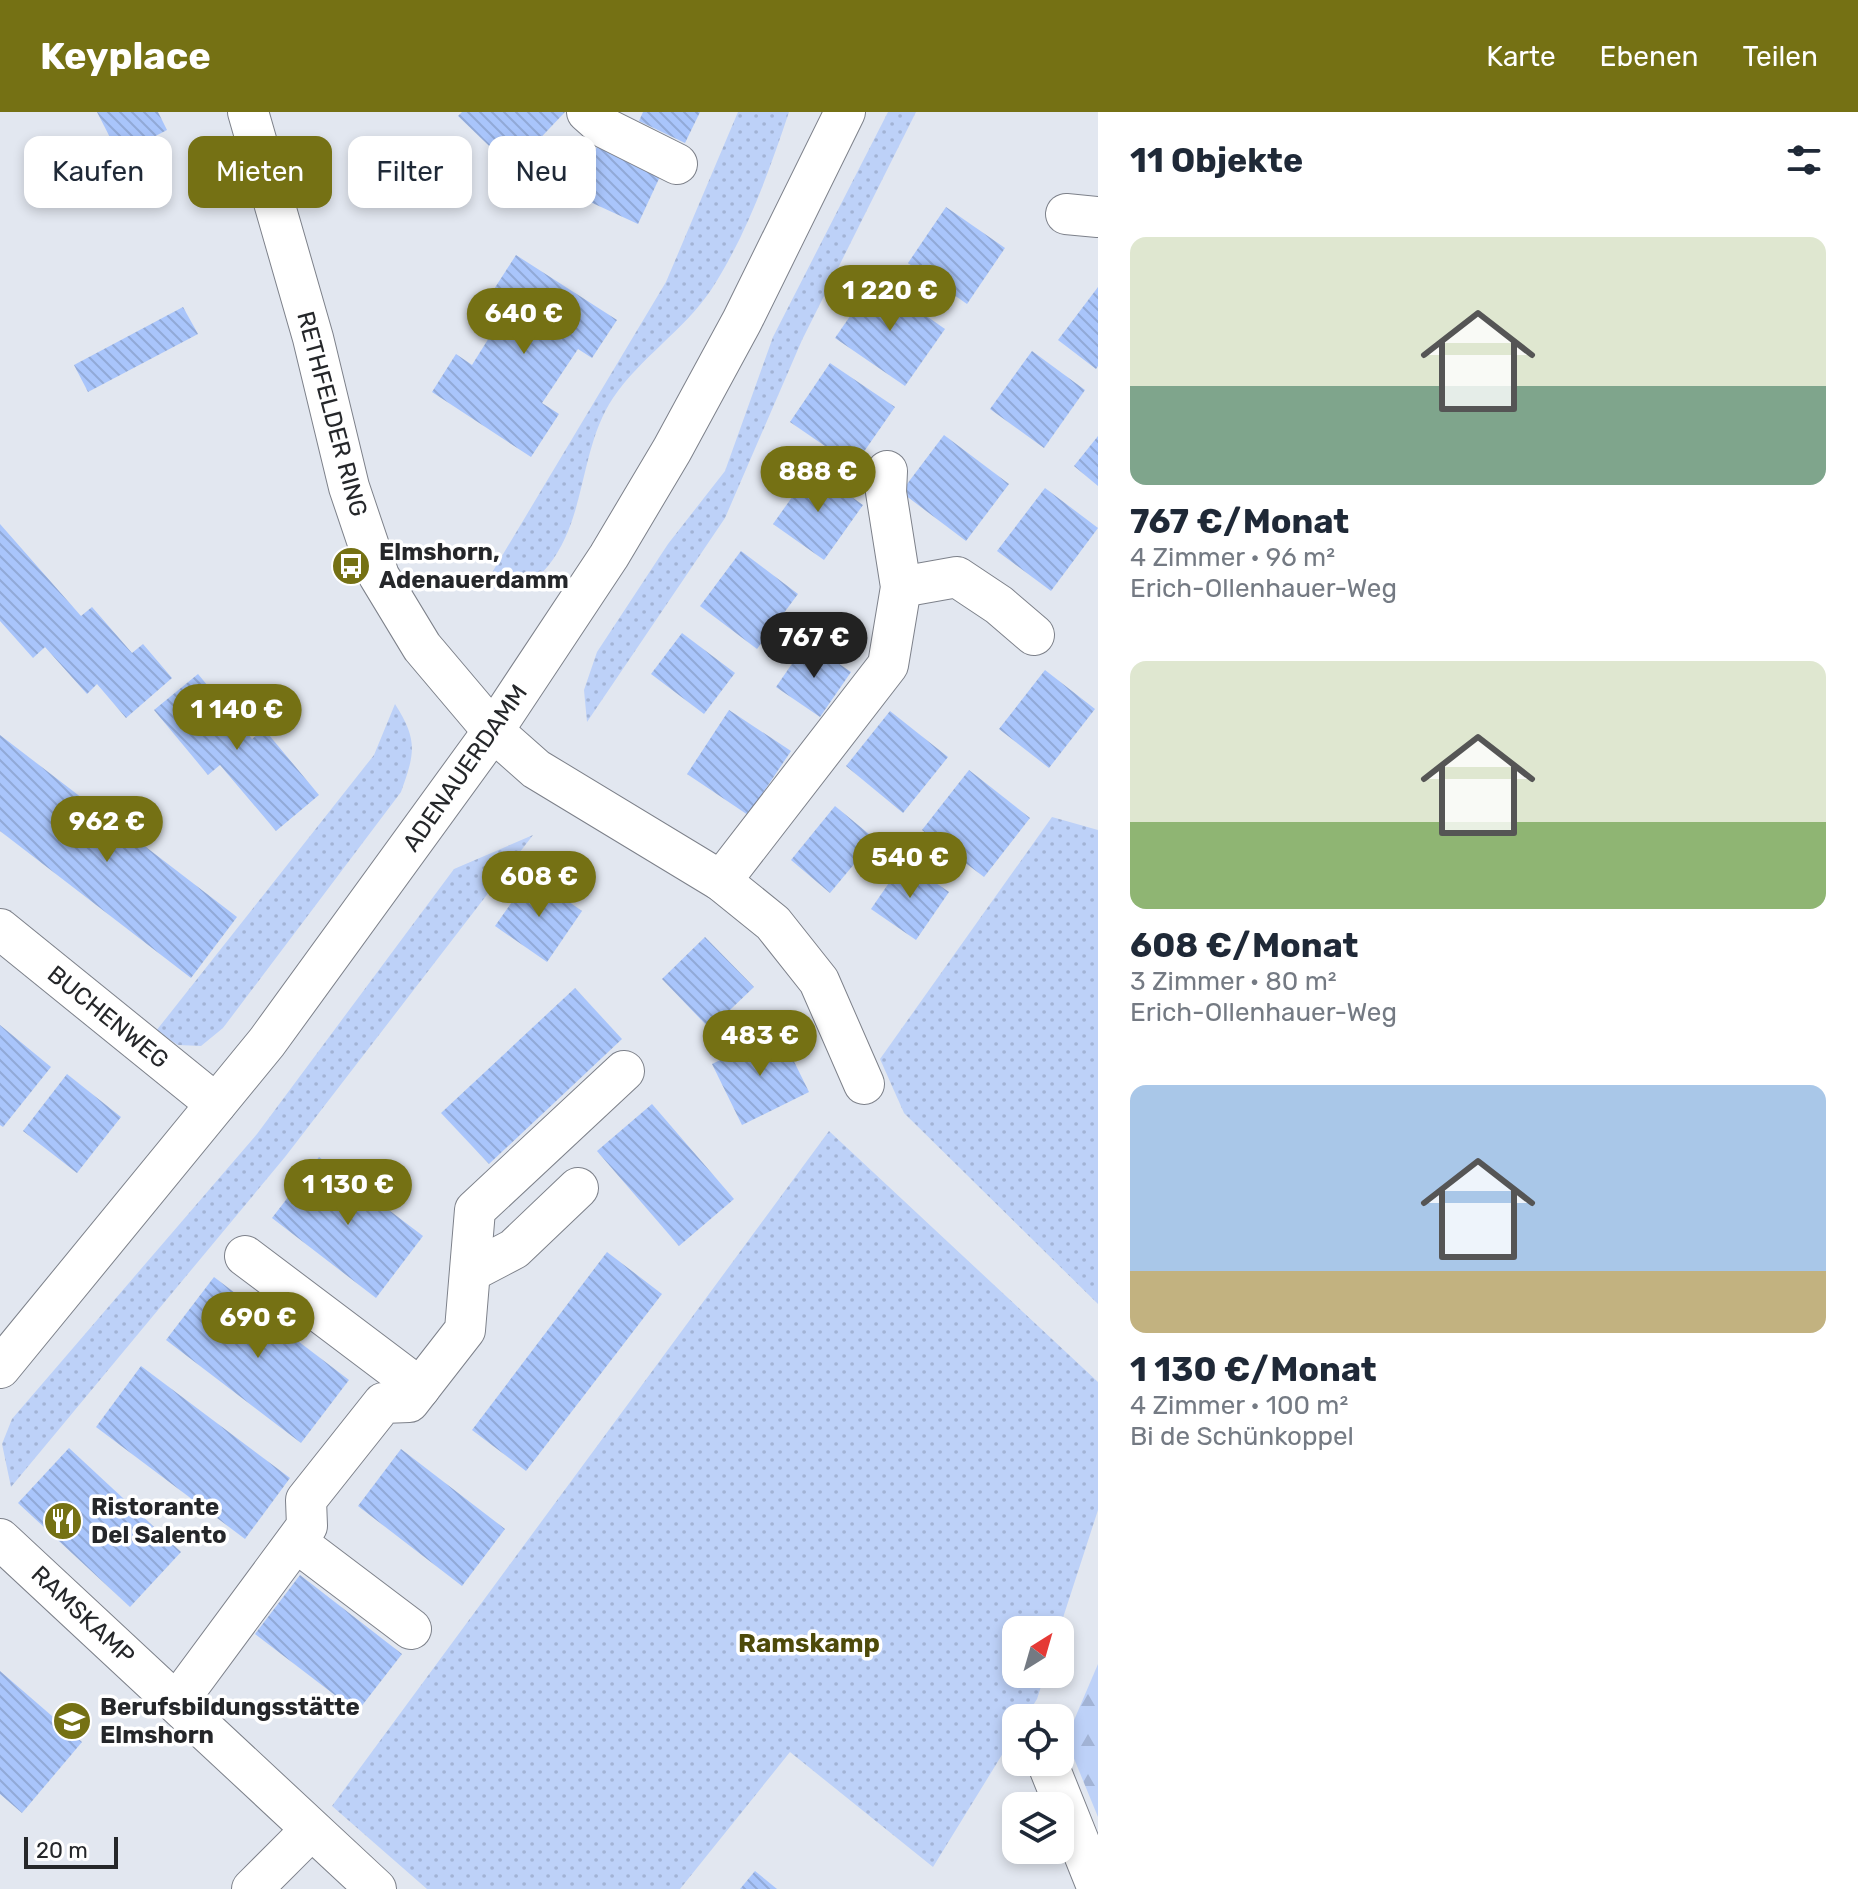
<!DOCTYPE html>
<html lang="de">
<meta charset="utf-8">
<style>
:root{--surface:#fff;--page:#f6f6f7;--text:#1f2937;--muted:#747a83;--accent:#757114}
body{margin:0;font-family:Rubik,sans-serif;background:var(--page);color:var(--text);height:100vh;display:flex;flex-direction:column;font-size:30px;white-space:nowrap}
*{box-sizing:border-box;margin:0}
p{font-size:26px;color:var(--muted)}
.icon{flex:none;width:44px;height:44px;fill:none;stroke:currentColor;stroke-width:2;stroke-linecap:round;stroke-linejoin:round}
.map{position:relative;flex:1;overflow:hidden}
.sheet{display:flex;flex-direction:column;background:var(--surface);width:760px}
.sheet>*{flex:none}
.hud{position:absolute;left:24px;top:24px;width:760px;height:72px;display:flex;gap:16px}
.needle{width:52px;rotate:37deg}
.controls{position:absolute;left:1002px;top:1504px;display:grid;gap:16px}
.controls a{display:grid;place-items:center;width:72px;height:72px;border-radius:16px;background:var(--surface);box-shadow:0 4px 12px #0003;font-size:40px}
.scale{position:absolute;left:24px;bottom:20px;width:94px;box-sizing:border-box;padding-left:8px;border:4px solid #25272a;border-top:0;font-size:22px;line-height:28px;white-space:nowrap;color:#25272a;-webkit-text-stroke:6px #fff;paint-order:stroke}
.price{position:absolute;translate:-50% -68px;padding:0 18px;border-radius:28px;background:var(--accent);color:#fff;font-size:26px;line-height:52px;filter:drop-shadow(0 2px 4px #0008)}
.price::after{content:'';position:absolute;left:50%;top:48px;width:24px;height:18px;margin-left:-12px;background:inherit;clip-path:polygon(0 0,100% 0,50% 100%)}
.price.on{background:#222;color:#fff}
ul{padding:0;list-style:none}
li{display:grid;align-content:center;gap:16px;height:424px;padding:0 32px}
li span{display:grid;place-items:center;height:248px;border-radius:16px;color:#555}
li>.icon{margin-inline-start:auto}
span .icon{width:144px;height:144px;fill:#fffc;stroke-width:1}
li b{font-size:34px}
h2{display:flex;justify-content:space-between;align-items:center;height:96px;padding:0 32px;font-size:34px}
.chip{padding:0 28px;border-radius:16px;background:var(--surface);box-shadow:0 4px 12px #0003;font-size:28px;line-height:72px}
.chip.on{background:var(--accent);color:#fff}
header{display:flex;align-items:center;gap:48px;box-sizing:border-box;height:112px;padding:0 40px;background:var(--accent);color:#fff}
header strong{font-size:38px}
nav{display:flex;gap:44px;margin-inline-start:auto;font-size:28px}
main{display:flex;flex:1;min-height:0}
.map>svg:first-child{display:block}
.grass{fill:url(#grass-dots)}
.forest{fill:url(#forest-firs)}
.building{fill:url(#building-back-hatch)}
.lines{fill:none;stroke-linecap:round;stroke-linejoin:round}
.minor-casing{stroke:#7d818a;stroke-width:42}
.minor{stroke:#fff;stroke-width:40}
.labels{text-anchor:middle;stroke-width:7;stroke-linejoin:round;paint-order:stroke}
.street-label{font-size:24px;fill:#25272a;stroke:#fff}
.poi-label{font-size:24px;font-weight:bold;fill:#25272a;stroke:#fff;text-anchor:start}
.neighbourhood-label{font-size:26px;font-weight:bold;fill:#4d4a0a;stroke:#fff}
</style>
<header>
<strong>Keyplace</strong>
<nav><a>Karte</a><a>Ebenen</a><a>Teilen</a></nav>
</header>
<main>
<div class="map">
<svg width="1098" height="1777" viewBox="0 0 1098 1777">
<defs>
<pattern id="grass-dots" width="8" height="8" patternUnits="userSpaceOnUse" patternTransform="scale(2)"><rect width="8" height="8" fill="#bdd1f8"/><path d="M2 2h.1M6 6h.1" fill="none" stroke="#a2b3d5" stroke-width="1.8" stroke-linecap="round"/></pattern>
<pattern id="forest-firs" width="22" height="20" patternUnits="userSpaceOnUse" patternTransform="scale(2)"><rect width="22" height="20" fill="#bdd1f8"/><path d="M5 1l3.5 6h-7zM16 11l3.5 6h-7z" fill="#a2b3d5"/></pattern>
<pattern id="building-back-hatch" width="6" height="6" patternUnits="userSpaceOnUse" patternTransform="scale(2)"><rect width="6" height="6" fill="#a9c5fb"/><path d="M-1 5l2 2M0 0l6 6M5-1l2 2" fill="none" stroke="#91a9d7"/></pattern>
</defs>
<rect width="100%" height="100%" fill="#e2e7f0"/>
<!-- grass -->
<g class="grass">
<path d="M738,0H789C769,60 746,124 711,178C684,218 640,246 613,286C579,337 587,406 548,454C531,475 509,483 484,474L666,170Z"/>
<polygon points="888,0 916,0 802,228 725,406 587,610 584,578 597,540 668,432 725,359 773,225"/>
<path d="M395,592C418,628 415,641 401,680L223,916L201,934L178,933L156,919L374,643Z"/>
<polygon points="1052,705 1098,718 1098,1192 904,1001 880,947"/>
<polygon points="533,723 285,1045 11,1375 2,1332 12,1307 257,1022 454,757"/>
<polygon points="829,1019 1098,1270 1098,1398 1059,1518 1016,1518 1016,1562 1045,1562 1037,1587 1025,1606 1016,1606 1016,1620 933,1755 790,1640 680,1777 427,1777 332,1694"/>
</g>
<!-- forest -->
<polygon class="forest" points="1098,1552 1098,1705 1066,1627"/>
<!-- building -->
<g class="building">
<polygon points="97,0 158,0 167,18 119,43"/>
<polygon points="462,0 565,0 512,56 458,4"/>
<polygon points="643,0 700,0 685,31 639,9"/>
<polygon points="600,28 663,58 638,112 575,83"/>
<polygon points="946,95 1005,136 967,192 908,151"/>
<polygon points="516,143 617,208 592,246 578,237 542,291 559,302 531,345 432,280 456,242 472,253 507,197 489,185"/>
<polygon points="875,168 945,217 905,274 835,226"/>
<polygon points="1098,175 1098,254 1096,257 1058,228"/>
<polygon points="183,195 198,222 88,280 74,253"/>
<polygon points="1032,239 1085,278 1044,336 990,297"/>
<polygon points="830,251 895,295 854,354 790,310"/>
<polygon points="944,323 1009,372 966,429 901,380"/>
<polygon points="1098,324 1098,374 1074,354"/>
<polygon points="812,357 863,393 824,448 773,412"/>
<polygon points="1045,376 1098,416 1051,479 997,439"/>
<polygon points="0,412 81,504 92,495 132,541 143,532 172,566 126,606 97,572 87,582 45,535 33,546 0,509"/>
<polygon points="741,439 798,482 757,537 700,494"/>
<polygon points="682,521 735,561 704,602 651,562"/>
<polygon points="807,530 851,560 820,605 776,575"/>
<polygon points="1045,558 1095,597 1049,656 999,617"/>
<polygon points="198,562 252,627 264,617 319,683 276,719 220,653 208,663 154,598"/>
<polygon points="729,598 791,639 748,703 687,662"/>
<polygon points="890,599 948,645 903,701 846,654"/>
<polygon points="0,623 237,805 191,866 0,719"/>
<polygon points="969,658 1030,706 984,765 922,718"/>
<polygon points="835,694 875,727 830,781 791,748"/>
<polygon points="904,749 949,780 916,828 871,797"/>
<polygon points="531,763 582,799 547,850 495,814"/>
<polygon points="705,825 754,875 710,917 662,867"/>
<polygon points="575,876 622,927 489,1052 441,1001"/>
<polygon points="0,913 51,955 3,1015 0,1013"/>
<polygon points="779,919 809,980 742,1013 712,952"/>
<polygon points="67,962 121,1005 77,1061 23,1019"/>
<polygon points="652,992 734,1087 679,1134 597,1039"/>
<polygon points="319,1045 423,1124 376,1186 272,1106"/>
<polygon points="607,1140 662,1182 526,1359 472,1318"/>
<polygon points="214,1165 349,1268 301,1331 166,1228"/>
<polygon points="141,1254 290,1366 245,1427 96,1315"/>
<polygon points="69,1336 181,1440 130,1495 18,1391"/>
<polygon points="401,1337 505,1417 462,1474 358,1394"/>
<polygon points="300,1463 402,1542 357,1600 255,1522"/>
<polygon points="0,1559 82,1630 22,1701 0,1682"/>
<polygon points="755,1759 777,1777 740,1777"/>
</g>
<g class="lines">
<defs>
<g id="minor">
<polyline points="248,0 313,226 349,375 379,464 422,535 493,619 536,657 721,769 773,811 819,869 864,972"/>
<polyline points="587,0 605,16 677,52"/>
<polyline points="1066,102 1098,105"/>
<polyline points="901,475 957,465 999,493 1034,523"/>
<polyline points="721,769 888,553 901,475 886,380 887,359"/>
<polyline points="0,817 216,992"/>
<polyline points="245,1144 420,1276"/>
<polyline points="472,1159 514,1137 578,1076"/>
<polyline points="0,1256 267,930 493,619 609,444 672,338 742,209 845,0"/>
<polyline points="0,1427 376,1777"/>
<polyline points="296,1430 411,1517"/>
<polyline points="177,1590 307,1414 306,1388 383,1291 409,1290 465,1218 475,1098 624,959"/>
<polyline points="1047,1650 1098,1777"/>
<polyline points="252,1777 311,1718"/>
</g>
</defs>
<!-- minor casing -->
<use href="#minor" class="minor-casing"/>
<!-- minor -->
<use href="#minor" class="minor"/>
</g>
<!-- icons -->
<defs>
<symbol id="bus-disc" viewBox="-11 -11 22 22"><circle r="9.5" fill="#757114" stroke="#fff"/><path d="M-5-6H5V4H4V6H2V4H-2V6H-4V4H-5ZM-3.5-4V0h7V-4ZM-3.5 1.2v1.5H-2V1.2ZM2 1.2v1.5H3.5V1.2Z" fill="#fff"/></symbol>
<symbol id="restaurant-disc" viewBox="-11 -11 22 22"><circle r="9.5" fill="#757114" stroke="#fff"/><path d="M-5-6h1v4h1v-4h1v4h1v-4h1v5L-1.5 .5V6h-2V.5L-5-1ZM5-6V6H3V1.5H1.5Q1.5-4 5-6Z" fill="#fff"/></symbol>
<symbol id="school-disc" viewBox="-11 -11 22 22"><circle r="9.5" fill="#757114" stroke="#fff"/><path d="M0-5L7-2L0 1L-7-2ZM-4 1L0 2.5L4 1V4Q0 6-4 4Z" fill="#fff"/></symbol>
</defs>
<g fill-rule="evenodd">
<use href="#bus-disc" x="329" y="432" width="44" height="44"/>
<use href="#restaurant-disc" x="41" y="1387" width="44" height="44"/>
<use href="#school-disc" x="50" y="1587" width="44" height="44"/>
</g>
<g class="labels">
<!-- street labels -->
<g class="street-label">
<text transform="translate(332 302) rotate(75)" y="8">RETHFELDER RING</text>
<text transform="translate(465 656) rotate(-55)" y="8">ADENAUERDAMM</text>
<text transform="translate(108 905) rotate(39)" y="8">BUCHENWEG</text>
<text transform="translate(83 1503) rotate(43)" y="8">RAMSKAMP</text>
</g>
<!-- poi labels -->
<g class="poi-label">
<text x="379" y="448">Elmshorn,<tspan x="379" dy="28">Adenauerdamm</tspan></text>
<text x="91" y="1403">Ristorante<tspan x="91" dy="28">Del Salento</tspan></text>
<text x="100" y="1603">Berufsbildungsstätte<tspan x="100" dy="28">Elmshorn</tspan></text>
</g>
<!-- neighbourhood labels -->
<g class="neighbourhood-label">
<text x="809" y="1540">Ramskamp</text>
</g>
</g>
</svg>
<div class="controls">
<a><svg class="needle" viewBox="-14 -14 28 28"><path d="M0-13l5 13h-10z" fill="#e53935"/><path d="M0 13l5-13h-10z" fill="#747a83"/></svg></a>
<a><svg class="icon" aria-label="locate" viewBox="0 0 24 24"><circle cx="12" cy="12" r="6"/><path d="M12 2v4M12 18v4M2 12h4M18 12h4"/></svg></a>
<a><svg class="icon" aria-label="layers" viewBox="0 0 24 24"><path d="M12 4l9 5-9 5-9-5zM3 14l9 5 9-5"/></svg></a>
</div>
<div class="scale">20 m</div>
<b class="price" style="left:890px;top:221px">1 220 €</b>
<b class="price" style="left:524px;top:244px">640 €</b>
<b class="price" style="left:818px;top:402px">888 €</b>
<b class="price on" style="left:814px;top:568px">767 €</b>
<b class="price" style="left:237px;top:640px">1 140 €</b>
<b class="price" style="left:107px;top:752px">962 €</b>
<b class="price" style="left:910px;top:788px">540 €</b>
<b class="price" style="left:539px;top:807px">608 €</b>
<b class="price" style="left:760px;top:966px">483 €</b>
<b class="price" style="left:348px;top:1115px">1 130 €</b>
<b class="price" style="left:258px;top:1248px">690 €</b>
<div class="hud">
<a class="chip">Kaufen</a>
<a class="chip on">Mieten</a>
<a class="chip">Filter</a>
<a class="chip">Neu</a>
</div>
</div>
<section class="sheet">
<h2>11 Objekte<svg class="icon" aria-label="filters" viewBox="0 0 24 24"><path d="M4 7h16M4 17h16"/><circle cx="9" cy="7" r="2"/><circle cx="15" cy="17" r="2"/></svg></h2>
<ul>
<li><span style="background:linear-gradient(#dfe7d0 60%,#7fa58c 0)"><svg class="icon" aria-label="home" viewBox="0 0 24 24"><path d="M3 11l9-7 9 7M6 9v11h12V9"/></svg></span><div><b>767 €/Monat</b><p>4 Zimmer · 96 m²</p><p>Erich-Ollenhauer-Weg</p></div></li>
<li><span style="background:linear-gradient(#dfe7d0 65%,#8fb573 0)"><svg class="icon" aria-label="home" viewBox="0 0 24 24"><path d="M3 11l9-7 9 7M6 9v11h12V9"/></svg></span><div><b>608 €/Monat</b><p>3 Zimmer · 80 m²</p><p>Erich-Ollenhauer-Weg</p></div></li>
<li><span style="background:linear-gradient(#a9c7e8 75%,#c2b280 0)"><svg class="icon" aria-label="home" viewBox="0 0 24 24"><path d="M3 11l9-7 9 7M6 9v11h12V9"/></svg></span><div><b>1 130 €/Monat</b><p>4 Zimmer · 100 m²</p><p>Bi de Schünkoppel</p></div></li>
</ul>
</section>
</main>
